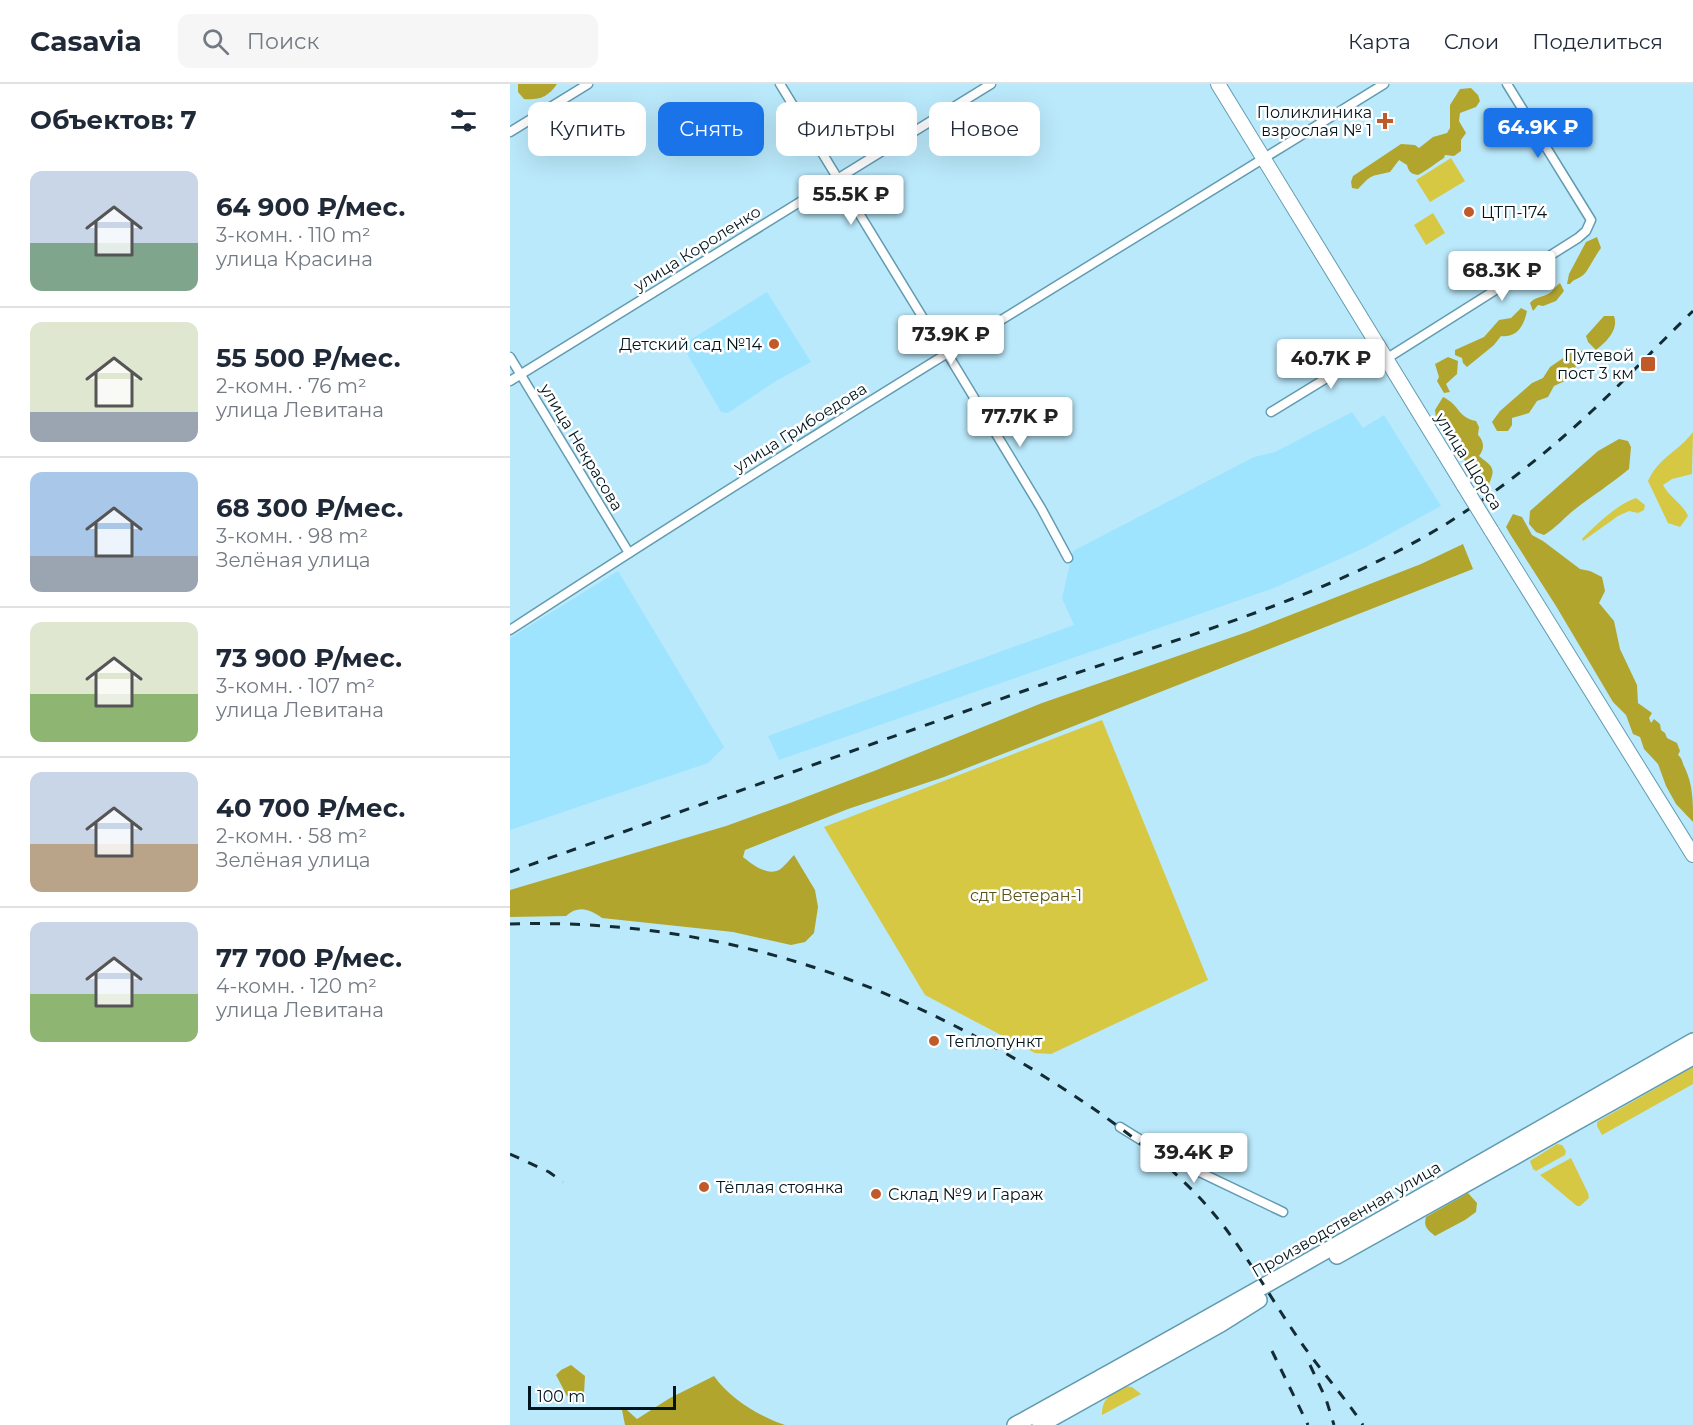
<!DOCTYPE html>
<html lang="ru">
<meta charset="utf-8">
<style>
:root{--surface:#fff;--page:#f6f6f7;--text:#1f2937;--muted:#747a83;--line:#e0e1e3;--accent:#1a73e8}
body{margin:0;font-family:Montserrat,sans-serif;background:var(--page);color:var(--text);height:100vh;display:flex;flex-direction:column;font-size:22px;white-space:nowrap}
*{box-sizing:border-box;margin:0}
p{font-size:20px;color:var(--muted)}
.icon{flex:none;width:33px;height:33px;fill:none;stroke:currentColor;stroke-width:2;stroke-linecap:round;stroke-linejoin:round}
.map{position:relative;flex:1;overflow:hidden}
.drawer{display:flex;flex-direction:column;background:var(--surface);width:510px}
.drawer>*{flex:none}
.top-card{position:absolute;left:18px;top:18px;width:570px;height:54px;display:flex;gap:12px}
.scale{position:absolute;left:18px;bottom:15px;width:148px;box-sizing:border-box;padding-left:6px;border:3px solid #00151d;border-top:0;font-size:16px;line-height:21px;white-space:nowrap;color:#00151d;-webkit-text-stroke:4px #fff;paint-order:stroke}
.price{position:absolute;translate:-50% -51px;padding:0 14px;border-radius:6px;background:#fff;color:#222;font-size:20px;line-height:39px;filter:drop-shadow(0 2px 3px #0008)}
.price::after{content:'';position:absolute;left:50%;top:36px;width:18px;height:14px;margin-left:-9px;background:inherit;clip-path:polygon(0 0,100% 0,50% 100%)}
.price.active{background:var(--accent);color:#fff}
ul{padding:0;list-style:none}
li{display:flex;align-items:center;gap:18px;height:150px;padding:0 30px}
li+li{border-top:2px solid var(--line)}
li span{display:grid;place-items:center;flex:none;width:168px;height:120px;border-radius:12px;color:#555}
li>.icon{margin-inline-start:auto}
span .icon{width:72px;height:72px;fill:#fffc;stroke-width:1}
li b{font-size:26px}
h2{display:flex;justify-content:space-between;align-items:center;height:72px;padding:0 30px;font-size:26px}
.chip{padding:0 21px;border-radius:12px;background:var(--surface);box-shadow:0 6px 24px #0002;font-size:21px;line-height:54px}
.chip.active{background:var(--accent);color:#fff}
header{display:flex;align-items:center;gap:36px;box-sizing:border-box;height:84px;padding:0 30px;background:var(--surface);border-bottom:2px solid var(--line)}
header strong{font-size:28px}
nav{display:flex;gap:33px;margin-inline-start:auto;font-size:21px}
.search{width:420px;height:54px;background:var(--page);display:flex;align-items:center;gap:15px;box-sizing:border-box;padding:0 21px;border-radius:12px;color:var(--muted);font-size:22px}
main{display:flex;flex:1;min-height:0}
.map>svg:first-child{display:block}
.built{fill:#9fe4fe}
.green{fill:#d6c842}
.forest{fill:#b2a52e}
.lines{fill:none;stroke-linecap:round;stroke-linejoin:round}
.street-casing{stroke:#629bb0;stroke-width:11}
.primary-casing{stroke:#629bb0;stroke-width:16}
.highway-casing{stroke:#629bb0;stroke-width:18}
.street{stroke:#fff;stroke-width:8}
.primary{stroke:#fff;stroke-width:14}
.highway{stroke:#fff;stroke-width:15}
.rail{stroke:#132b34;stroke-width:3;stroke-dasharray:10 10;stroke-linecap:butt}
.primary-bridge-casing{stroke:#629bb0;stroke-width:16;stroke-linecap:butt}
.primary-bridge{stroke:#fff;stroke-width:14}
.poi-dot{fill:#c05a2b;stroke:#fff;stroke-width:2}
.labels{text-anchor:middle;stroke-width:5;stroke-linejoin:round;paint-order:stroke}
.poi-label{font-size:16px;fill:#00151d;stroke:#fff;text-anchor:start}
.street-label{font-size:16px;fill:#00151d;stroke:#fff}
.park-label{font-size:16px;fill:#5b5519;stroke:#fff}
</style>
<header>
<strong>Casavia</strong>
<div class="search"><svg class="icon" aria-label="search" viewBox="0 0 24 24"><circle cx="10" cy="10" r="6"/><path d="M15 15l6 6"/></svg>Поиск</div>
<nav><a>Карта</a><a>Слои</a><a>Поделиться</a></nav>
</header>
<main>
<section class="drawer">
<h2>Объектов: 7<svg class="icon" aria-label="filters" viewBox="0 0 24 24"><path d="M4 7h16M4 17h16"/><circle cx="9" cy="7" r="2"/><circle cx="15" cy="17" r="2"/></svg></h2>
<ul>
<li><span style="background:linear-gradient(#c9d6e8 60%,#7fa58c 0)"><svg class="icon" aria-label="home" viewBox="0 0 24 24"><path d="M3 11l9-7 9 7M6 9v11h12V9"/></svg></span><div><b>64 900 ₽/мес.</b><p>3-комн. · 110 m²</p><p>улица Красина</p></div></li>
<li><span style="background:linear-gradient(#dfe7d0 75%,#9aa5b1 0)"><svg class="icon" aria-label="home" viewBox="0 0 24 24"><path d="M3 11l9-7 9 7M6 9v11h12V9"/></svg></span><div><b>55 500 ₽/мес.</b><p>2-комн. · 76 m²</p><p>улица Левитана</p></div></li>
<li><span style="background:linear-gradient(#a9c7e8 70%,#9aa5b1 0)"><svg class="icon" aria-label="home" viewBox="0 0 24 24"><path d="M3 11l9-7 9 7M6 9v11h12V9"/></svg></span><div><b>68 300 ₽/мес.</b><p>3-комн. · 98 m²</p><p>Зелёная улица</p></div></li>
<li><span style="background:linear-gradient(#dfe7d0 60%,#8fb573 0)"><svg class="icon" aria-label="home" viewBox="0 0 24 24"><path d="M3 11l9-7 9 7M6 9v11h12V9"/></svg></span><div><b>73 900 ₽/мес.</b><p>3-комн. · 107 m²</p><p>улица Левитана</p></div></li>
<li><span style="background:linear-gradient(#c9d6e8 60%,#b9a48a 0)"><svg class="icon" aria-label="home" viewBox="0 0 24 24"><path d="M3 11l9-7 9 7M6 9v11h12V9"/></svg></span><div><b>40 700 ₽/мес.</b><p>2-комн. · 58 m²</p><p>Зелёная улица</p></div></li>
<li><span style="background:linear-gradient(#c9d6e8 60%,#8fb573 0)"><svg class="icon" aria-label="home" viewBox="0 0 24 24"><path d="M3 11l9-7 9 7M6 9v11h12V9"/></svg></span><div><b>77 700 ₽/мес.</b><p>4-комн. · 120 m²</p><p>улица Левитана</p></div></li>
</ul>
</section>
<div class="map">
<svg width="1183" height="1341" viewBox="0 0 1183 1341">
<rect width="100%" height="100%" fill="#bae9fb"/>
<!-- built -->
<g class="built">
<polygon points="257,208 301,278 266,297 218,329 211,328 172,261"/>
<polygon points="842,328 853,344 874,331 931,422 852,465 764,504 269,676 258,652 564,541 552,514 563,467 744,373 765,368"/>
<polygon points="108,487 214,663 198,679 0,746 0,554"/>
</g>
<!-- green -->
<g class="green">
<polygon points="941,74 955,97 920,118 906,96"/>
<polygon points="923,129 935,149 916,161 904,141"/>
<path d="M1183,348L1182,390L1162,395L1153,401C1160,414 1172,419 1178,432L1170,443L1158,439L1138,397C1149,373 1168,368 1183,348Z"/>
<path d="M1126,414L1135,421L1134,426L1128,429L1119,427L1108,432L1073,457L1072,455C1087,440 1106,421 1126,414Z"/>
<polygon points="592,636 698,896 541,970 525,969 415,911 314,743"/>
<polygon points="1183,983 1183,1000 1092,1051 1087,1042 1087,1038"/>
<polygon points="1047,1060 1052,1061 1056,1067 1055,1071 1026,1087 1023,1085 1020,1077"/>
<polygon points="1061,1074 1078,1109 1079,1114 1070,1122 1067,1122 1030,1091"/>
<path d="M614,1302L622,1303L631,1310L592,1331C592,1314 601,1310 614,1302Z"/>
</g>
<!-- forest -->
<g class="forest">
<path d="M8,0H47C38,13 30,16 14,15L8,8Z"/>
<path d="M961,4L968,11L970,17L966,23L950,29L949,37L956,49L951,56V67L944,72L935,71L934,74C924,80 918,86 908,91C901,90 899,88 897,81L889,76L880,88C860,93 863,89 848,105L842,104L841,98L843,92L891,60L905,61L909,64L923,53L937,49L940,44V21L950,5Z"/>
<path d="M1087,153L1091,164C1085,172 1081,181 1076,188C1071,195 1064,194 1060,200H1057L1059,190L1076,158Z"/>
<path d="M1050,199L1054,207L1046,217L1033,222L1028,221L1023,227L1020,219C1026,212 1031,214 1038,210C1042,208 1046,202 1050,199Z"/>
<path d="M1011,224L1017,227C1014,242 1007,254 991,252L984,261L957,283L953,279L952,274L945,271V266L974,253L989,236L1001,234Z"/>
<path d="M1094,232H1104C1109,246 1096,258 1086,266L1078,258L1076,252Z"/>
<polygon points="1077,265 1080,271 1074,270 1057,296 1044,302 1038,313 1027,317 1019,329 1002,334 1002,341 998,347 987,347 982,338 990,327 1022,299 1033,294 1040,283 1065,266 1068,268"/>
<polygon points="938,273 948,277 947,290 936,300 940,308 934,309 927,297 929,293 925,280"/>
<path d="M933,313C950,321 947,333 966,337L969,343L968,351C974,357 975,365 969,372C981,382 987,383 979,400L975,401L964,389L951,371L941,348L926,334L925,326Z"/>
<path d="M1109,355L1118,357L1121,363L1119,385C1101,400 1082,412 1064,426C1054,434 1046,444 1034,451L1026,448L1019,440L1020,427L1088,367Z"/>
<path d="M1003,430L1012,433L1022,451L1033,457L1070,485L1080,487L1092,493L1095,507L1089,519L1104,537L1110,565L1127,601L1128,619L1142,629L1139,634L1141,639L1144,635L1150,640L1151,646L1155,649L1157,654L1167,659L1170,667L1168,671C1173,675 1172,679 1175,684C1183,701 1183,718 1183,738L1166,720L1156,702L1148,680L1134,665L1130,653L1123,650L1116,631L1103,618L1046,522L1000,450L996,443Z"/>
<path d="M953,460L963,485L434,693L338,725L235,766L233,773C242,780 256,792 269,786C274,783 280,775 284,771L305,806L308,823L304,849L295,858L281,861L223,848L92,834C80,825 68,821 56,832L0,833V806L216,742L280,719L364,687L532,619L737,548L911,480Z"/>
<path d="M958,1109L967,1119L966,1128L955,1136L925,1152C918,1146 913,1143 916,1133Z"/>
<polygon points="61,1281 75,1292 74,1309 68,1312 57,1312 46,1291 51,1286"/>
<path d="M204,1292C220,1315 249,1332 275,1341H115L112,1326H117L127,1335L160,1314Z"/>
</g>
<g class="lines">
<defs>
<g id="street">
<polyline points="270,0 435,270"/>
<polyline points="0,48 78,0"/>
<polyline points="437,269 531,424 558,474"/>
<polyline points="0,273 119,469"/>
<polyline points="876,275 1068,154 1076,147 1081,136 997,0"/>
<polyline points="0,297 481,0"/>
<polyline points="761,328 869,262"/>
<path d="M0,546C288,358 582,181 874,0"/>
<polyline points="610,1043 660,1074 773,1128"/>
</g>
<g id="primary">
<polyline points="708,0 954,402"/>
<polyline points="981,446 1183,771"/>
</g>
<g id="highway">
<polyline points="827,1172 1183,973"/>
<path d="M505,1341C732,1216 958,1086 1183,957"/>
<polyline points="530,1341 711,1240 749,1216"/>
</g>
</defs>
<!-- street casing -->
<use href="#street" class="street-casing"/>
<!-- primary casing -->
<use href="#primary" class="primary-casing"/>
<!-- highway casing -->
<use href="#highway" class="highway-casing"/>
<!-- street -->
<use href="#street" class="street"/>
<!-- primary -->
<use href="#primary" class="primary"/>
<!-- highway -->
<use href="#highway" class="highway"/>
<!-- rail -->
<g class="rail">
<path d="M0,788C176,726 352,663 528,602C665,555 812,516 936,440C989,407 1038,368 1083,326C1117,294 1149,260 1183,227"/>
<path d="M0,840C195,834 371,890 535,993C591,1028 643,1065 688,1112C730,1156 756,1208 790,1257C810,1286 834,1312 853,1341"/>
<polyline points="0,1070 39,1088 53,1098"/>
<polyline points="762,1267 798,1341"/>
<polyline points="800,1281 816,1315 824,1341"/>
</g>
<defs>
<polyline id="primary-bridge" points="954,402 981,446"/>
</defs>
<!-- primary-bridge casing -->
<use href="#primary-bridge" class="primary-bridge-casing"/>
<!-- primary-bridge -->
<use href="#primary-bridge" class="primary-bridge"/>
</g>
<!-- markers -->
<g class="poi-dot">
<path d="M872 28h6v6h6v6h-6v6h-6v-6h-6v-6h6z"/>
<circle cx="959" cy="128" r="6"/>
<circle cx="264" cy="260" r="6"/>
<rect x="1130" y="272" width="16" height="16" rx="3"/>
<circle cx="424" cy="957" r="6"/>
<circle cx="194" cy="1103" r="6"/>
<circle cx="366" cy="1110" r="6"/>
</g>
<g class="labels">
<!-- poi labels -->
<g class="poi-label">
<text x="862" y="34" text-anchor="end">Поликлиника<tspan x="862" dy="18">взрослая № 1</tspan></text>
<text x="971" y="134">ЦТП-174</text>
<text x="252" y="266" text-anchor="end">Детский сад №14</text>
<text x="1124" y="277" text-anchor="end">Путевой<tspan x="1124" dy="18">пост 3 км</tspan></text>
<text x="436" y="963">Теплопункт</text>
<text x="206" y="1109">Тёплая стоянка</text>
<text x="378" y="1116">Склад №9 и Гараж</text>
</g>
<!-- street labels -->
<g class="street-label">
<text transform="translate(187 164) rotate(-32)" y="6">улица Короленко</text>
<text transform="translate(290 343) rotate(-32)" y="6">улица Грибоедова</text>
<text transform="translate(72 363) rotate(59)" y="6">улица Некрасова</text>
<text transform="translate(959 377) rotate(58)" y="6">улица Щорса</text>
<text transform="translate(836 1135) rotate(-30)" y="6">Производственная улица</text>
</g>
<!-- park labels -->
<g class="park-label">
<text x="516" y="817">сдт Ветеран-1</text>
</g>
</g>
</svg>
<div class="scale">100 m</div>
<b class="price active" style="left:1028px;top:75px">64.9K ₽</b>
<b class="price" style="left:341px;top:142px">55.5K ₽</b>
<b class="price" style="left:992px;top:218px">68.3K ₽</b>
<b class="price" style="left:441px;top:282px">73.9K ₽</b>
<b class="price" style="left:821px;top:306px">40.7K ₽</b>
<b class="price" style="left:510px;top:364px">77.7K ₽</b>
<b class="price" style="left:684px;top:1100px">39.4K ₽</b>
<div class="top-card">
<a class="chip">Купить</a>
<a class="chip active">Снять</a>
<a class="chip">Фильтры</a>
<a class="chip">Новое</a>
</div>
</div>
</main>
